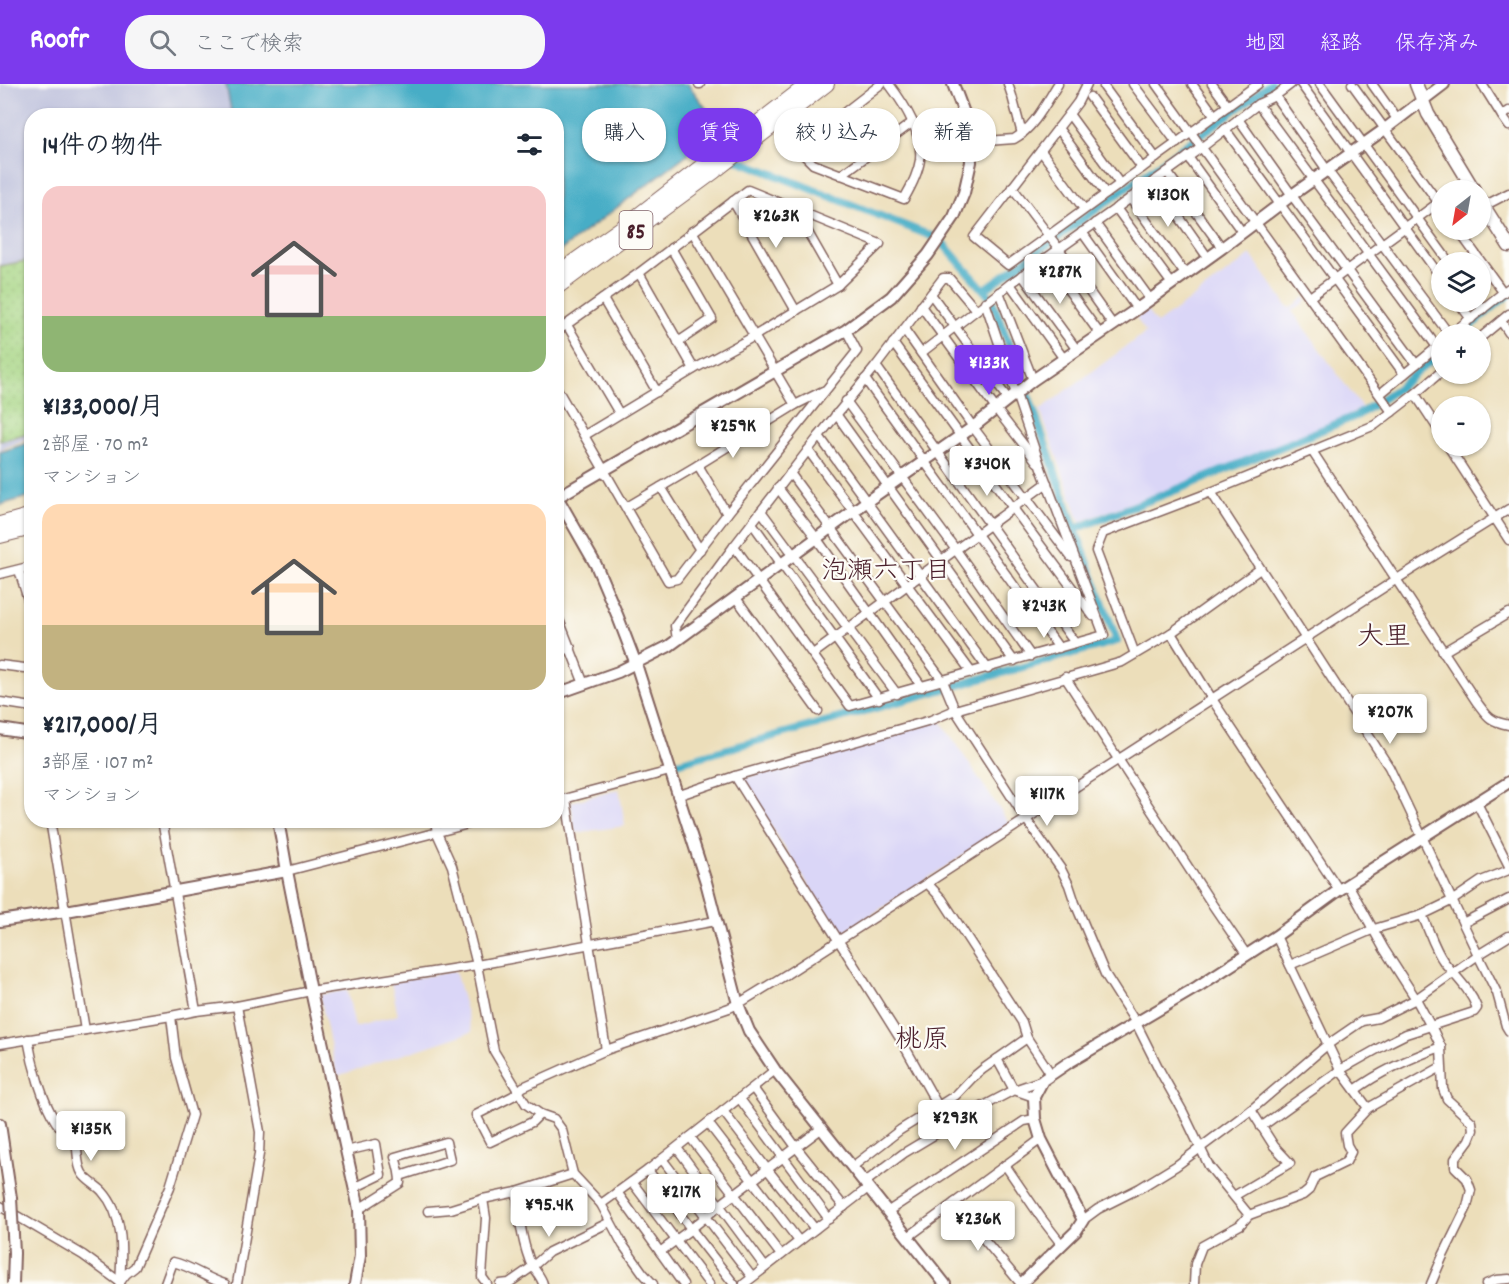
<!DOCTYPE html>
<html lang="ja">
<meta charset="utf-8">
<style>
:root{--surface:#fff;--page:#f6f6f7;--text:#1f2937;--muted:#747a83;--accent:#7c3aed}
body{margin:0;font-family:Dekko,"Klee One",sans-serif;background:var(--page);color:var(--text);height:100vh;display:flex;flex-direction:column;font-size:22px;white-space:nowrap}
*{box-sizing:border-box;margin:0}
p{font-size:20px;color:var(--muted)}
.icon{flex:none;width:33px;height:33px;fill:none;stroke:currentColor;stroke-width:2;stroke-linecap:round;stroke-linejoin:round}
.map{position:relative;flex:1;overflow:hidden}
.side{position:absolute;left:24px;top:24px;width:540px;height:720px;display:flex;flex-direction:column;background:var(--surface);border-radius:24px;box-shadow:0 2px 4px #0004}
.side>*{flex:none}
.hud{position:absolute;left:582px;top:24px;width:570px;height:54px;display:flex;gap:12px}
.needle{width:39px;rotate:211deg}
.fabs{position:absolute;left:1431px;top:96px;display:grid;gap:12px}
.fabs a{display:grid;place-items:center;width:60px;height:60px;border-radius:50%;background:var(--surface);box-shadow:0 2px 4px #0004;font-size:30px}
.price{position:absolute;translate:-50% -51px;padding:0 14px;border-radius:6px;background:#fff;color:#222;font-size:20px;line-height:39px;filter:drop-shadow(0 2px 3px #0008)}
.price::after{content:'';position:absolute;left:50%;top:36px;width:18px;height:14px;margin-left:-9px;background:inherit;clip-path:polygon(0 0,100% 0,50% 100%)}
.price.on{background:var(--accent);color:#fff}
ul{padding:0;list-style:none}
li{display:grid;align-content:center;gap:12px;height:318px;padding:0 18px}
li span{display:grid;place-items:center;height:186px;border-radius:18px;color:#555}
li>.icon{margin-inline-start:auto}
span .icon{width:108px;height:108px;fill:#fffc;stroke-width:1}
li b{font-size:26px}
h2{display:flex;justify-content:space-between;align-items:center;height:72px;padding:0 18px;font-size:26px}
.pill{padding:0 21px;border-radius:24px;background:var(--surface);box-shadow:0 2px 4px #0004;font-size:21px;line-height:54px}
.pill.on{background:var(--accent);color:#fff}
header{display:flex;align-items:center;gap:36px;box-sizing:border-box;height:84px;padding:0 30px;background:var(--accent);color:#fff}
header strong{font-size:28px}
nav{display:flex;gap:33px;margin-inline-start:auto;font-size:21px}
.search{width:420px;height:54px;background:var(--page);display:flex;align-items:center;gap:15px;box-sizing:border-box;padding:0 21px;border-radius:24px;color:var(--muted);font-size:22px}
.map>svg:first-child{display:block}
.built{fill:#dad6f7}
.industrial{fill:#c0c2dd}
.park{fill:url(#park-dots);stroke:#787a56;stroke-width:1.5}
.water{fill:#47adc6;stroke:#486678;stroke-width:1.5}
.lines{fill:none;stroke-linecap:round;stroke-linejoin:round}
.canal{stroke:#47adc6;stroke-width:8}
.minor-casing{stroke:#83625d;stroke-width:11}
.tertiary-casing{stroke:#83625d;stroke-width:14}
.secondary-casing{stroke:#83625d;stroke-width:15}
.primary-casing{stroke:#83625d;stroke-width:16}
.minor{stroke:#fff;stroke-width:8}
.tertiary{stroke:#fff;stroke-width:10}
.secondary{stroke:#fff;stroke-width:12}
.primary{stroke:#fff;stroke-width:14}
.tertiary-bridge-casing{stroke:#83625d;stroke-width:14;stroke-linecap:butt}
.tertiary-bridge{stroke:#fff;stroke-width:10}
.labels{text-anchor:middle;stroke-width:4.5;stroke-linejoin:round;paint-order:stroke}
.shield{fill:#fdfcf7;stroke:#806168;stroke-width:1.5}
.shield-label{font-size:22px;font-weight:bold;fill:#4a1f2b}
.neighbourhood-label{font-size:26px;fill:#4a1f2b;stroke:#fdfcf7}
.quarter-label{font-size:27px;fill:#4a1f2b;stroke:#fdfcf7}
</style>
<header>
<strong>Roofr</strong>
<div class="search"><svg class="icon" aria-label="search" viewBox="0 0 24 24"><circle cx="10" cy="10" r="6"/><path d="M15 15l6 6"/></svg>ここで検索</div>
<nav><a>地図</a><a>経路</a><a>保存済み</a></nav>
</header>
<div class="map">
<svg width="1509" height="1200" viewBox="0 0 1509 1200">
<defs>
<pattern id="park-dots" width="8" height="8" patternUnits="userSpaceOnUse" patternTransform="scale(1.5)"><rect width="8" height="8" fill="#a5d482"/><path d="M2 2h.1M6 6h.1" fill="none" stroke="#90b670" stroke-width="1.8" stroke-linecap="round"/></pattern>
</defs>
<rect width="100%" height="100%" fill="#fdfcf7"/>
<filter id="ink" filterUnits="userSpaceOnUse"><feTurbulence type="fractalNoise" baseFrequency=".0167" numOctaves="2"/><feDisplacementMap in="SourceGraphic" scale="12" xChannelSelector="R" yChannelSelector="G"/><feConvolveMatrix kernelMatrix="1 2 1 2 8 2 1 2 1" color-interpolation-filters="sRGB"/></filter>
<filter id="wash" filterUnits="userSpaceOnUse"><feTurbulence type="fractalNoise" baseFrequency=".008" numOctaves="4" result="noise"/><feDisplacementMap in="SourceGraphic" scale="24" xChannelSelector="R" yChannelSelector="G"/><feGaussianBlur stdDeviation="1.35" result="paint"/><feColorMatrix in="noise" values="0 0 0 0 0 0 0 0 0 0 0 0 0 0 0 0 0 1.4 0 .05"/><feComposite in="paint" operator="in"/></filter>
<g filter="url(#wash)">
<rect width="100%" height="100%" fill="#ecdeba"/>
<!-- built -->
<g class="built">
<polygon points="1251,171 1287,222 1291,224 1305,213 1307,217 1292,227 1362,324 1340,335 1203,392 1080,438 1040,326 1146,248 1136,234 1146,226 1157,240"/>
<polygon points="940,636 1010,741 840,851 741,695"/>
<polygon points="619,705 625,742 575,749 571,718"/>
<polygon points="455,887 472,948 337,992 320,911 347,906 355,943 398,931 391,898"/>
</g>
<!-- industrial -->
<polygon class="industrial" points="0,0 226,0 232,31 32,32 31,353 0,366"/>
<!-- park -->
<polygon class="park" points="31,176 31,348 0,357 0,182"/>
<!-- water -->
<g class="water">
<polygon points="226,0 688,0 711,31 709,33 719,46 557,169 556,32 232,31"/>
<polygon points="31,358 31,412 0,421 0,368"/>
</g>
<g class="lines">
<!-- canal -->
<g class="canal">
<polyline points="695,59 719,69"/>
<polyline points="984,206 1271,0"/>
<polyline points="1461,250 1509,210"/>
<polyline points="1075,445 1181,404 1358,331 1398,304 1442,267"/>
<polyline points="677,679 1117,557 1075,445 1026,305 991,214 939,155 730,73"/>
</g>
</g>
</g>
<g filter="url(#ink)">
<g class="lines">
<defs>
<g id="minor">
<polyline points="699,0 700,0"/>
<path d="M881,0L805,59L802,69L813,80L904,115C911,103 918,90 920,76C923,49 905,21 889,0"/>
<polyline points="1008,0 1012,12 1022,50"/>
<polyline points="1087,0 1078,18 1069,30 974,153 1008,181 1258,0"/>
<polyline points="1133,0 1177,59"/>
<polyline points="1156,0 1392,328"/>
<polyline points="1192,0 1215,32"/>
<polyline points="1212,0 1228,22"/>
<polyline points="1301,0 1442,195"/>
<polyline points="1320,0 1449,178"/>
<polyline points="1352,0 1441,122"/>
<polyline points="1372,0 1397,35"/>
<polyline points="1482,0 1502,32"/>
<polyline points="1104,3 1156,74"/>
<polyline points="1275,12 1327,86 1449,250"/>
<polyline points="1090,13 1142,84"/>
<polyline points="1258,20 1437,263"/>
<polyline points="1509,27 1502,32 1509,42"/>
<polyline points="1069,30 1120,100"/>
<polyline points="1238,35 1296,117 1416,280"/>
<polyline points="1058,44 1106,110"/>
<polyline points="1225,45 1404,290"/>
<path d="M920,62L1014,55C1034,44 1046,19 1058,0"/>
<polyline points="1041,67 1084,125"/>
<polyline points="1188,73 1242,148"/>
<polyline points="1167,88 1222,164"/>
<polyline points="841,91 913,38"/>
<polyline points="1154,97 1208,174"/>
<polyline points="1012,103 1059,165 1113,241"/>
<polyline points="1455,106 1468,97"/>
<polyline points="1130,114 1185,190"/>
<polyline points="733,117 796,227"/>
<polyline points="1484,122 1509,109"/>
<polyline points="794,124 838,201"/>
<polyline points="1116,124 1172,200"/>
<polyline points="1095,139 1150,215"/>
<polyline points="1458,146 1503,208"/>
<polyline points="692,147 795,321"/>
<polyline points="1082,148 1137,225"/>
<polyline points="671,164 712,235 678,258"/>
<polyline points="1045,174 1100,250"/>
<polyline points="639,189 694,285"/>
<polyline points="1022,191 1077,266"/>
<polyline points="1010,200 1064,275"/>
<polyline points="999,208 1033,296"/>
<polyline points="931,210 1008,315"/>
<polyline points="1310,213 1442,116"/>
<polyline points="603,215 657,308"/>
<polyline points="1458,218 1471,235"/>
<polyline points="1477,218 1483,225"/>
<polyline points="921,222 996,325 1037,378"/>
<polyline points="1501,237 1509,249"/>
<polyline points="567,241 619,329"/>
<polyline points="904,245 973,343 1071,473"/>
<polyline points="556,248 639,189 748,106 880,160 838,201 751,254 694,285 585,351"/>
<polyline points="1451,250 1509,204"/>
<polyline points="1480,254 1509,230"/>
<polyline points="893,259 1013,424 1093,532"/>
<polyline points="921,269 1010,200 1205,61 1258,20 1275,12 1291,0"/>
<polyline points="876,282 1075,559"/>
<polyline points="865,295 1059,564"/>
<polyline points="556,303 668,497 677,495 727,430 857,267 846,246"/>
<polyline points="1380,310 1442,259"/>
<polyline points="1415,310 1442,351"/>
<polyline points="846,317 956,466 1031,572"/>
<polyline points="836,330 1014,577"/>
<polyline points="819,352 988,585"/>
<polyline points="1448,362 1509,456"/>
<polyline points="808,366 972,589"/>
<path d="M1312,367L1476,617C1488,633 1489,637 1509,641"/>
<polyline points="698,381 727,430"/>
<polyline points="790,389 943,597 955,626 1026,735 1061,785 1069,801 1075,819 1105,890 1136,939 1160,987 1183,1028 1209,1082 1249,1131"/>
<polyline points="661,403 700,466"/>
<polyline points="778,404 817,455 922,603"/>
<polyline points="1211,408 1389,683 1478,871 1497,909 1506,942 1509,947"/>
<polyline points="627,423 698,381 795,321 823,307"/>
<polyline points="761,427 897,610"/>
<polyline points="752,439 879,615"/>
<polyline points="734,462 850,622 1104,551 1041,384 985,218"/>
<polyline points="19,486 32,529"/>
<polyline points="0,490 32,482"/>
<polyline points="736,514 818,627"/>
<polyline points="556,528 584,600"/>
<polyline points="1171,549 1212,615 1339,806"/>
<polyline points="677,556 675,542 734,462 819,352 876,282 943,194 949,194 976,226"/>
<polyline points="1443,568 1509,529"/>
<polyline points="556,569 571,564"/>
<polyline points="813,570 1047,399"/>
<polyline points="1135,570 1096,467 1103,449 1211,408 1375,341 1415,310 1442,287"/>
<polyline points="0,581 32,585"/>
<polyline points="1065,593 1212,820 1246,870"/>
<polyline points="0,618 32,623"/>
<polyline points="735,692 901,956 938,1022 951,1041"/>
<polyline points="677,712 735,692 931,636 955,626 1122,578 1171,549 1260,485"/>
<polyline points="566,715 606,966"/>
<polyline points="556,717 670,687"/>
<polyline points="1477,719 1509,782"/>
<polyline points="50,736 85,946"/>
<polyline points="162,736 196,927"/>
<polyline points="435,736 437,749 452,782 463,825 477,881 494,967 526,1020 540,1030 554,1035 562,1046 573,1090 601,1120 623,1161 643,1189 653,1200"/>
<polyline points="287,787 484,736"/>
<polyline points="927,799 942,815 1022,938 1027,954 1051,990"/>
<polyline points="1348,800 1384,865 1416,915 1434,948 1441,963 1443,1005 1447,1015 1472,1038 1473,1046 1469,1056 1455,1075 1455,1083 1467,1095 1471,1106 1467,1123 1442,1174 1431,1200"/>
<polyline points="1463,839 1509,815"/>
<polyline points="1276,852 1340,986 1368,1024"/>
<polyline points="1290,881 1374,845 1422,831 1453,816 1481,797 1509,786"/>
<path d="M28,955C32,980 42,1017 56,1038C60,1045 71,1050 75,1057C79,1067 76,1079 82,1089C86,1096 96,1101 102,1107C125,1132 122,1168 120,1200"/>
<polyline points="0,960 171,932 196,927 237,922 311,907 477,881 716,837"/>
<polyline points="997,975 1014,1006 1043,996"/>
<polyline points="753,1004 796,1063 844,1123"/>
<path d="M1355,1006C1381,987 1410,974 1441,963"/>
<polyline points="740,1015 829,1135"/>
<polyline points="723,1027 767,1085 815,1145"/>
<polyline points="540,1030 532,1038 490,1058 476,1031 513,1012 523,1003 606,966 729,924 738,920 787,890 1397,495 1509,425"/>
<polyline points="708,1039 799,1157"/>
<path d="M1261,1043L1340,986L1388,959L1406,950L1474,928L1477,924C1470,905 1456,893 1444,878C1434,864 1429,846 1422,831"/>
<polyline points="690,1053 781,1171"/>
<polyline points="677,1064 765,1183"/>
<polyline points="346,1067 376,1060 381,1091 354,1104"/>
<polyline points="662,1075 752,1193"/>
<polyline points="1005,1081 1042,1135 1062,1161"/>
<polyline points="852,1083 900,1046 956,1011 972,994 983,985 1027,954"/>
<polyline points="648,1086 691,1145 734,1200"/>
<polyline points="632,1098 709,1200"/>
<polyline points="864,1099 904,1069 974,1027 1014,1006 1034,1013"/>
<path d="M517,1108C519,1131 521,1153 529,1175C532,1185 541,1191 543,1200"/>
<polyline points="617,1108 683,1200"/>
<polyline points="1234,1112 1290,1079 1274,1062 1251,1026"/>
<polyline points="483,1115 486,1134 482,1193 487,1200"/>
<polyline points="954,1119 1021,1200"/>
<polyline points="601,1120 648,1086 775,986"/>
<polyline points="0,1122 83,1171 120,1198 126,1190 135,1183 170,1103 192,1031 176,974 171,932"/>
<path d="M359,1125L400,1099C400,1090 398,1082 395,1073L446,1058L450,1076L400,1092"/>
<polyline points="428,1127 451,1125 483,1115 517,1108 573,1090"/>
<polyline points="887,1128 1024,1037 1035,1035"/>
<polyline points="1083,1136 1098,1125 1140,1104 1176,1082 1251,1026 1327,961 1362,937 1378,934 1416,915 1478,871 1509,852"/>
<polyline points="908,1153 1041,1055"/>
<polyline points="660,1168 691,1145 720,1121 822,1044"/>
<path d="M165,1200L173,1178C191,1182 207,1195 225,1200"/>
<polyline points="237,1200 259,1070 260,1048 237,922"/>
<polyline points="500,1200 509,1199 532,1183 549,1168 610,1138"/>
<polyline points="744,1200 868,1104"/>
<polyline points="1194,1200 1195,1180 1202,1162 1240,1141 1249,1131 1303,1111 1309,1106 1315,1093 1346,1078 1351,1068 1347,1061 1345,1049 1368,1024 1441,983"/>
<polyline points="1486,1200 1496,1196 1509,1195"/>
</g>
<g id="tertiary">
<polyline points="556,411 596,481 618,533 636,580 706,798 738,920 749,947 775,986 945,1200"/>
<polyline points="556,414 846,246 891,213 928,171 954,133 964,109 971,78 970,59 964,29 953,0"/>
<polyline points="556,610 618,588 669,562 866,418 973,343 1033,296 1137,225 1222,164 1292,111 1385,45 1444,0"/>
<polyline points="0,645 32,650"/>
<polyline points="278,736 287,787 311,907 359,1125 360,1172 355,1200"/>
<polyline points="0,837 66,827 287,787"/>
<polyline points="0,1040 11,1114"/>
<polyline points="1021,1200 1076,1147 1083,1136 1041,1055 1035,1035 1034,1013 1043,996 1068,979 1197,903 1276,852 1339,806 1509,698"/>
</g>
<g id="secondary">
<polyline points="1416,0 1428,30 1474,106"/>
<polyline points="1480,116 1509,162"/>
</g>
<g id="primary">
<polyline points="556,190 628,139 808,0"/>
<polyline points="556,204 715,87 827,0"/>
<polyline points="0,440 32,431"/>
<polyline points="0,452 32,444"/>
</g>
</defs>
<!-- minor casing -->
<use href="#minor" class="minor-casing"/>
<!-- tertiary casing -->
<use href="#tertiary" class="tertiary-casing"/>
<!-- secondary casing -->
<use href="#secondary" class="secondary-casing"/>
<!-- primary casing -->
<use href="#primary" class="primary-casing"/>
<!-- minor -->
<use href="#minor" class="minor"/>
<!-- tertiary -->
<use href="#tertiary" class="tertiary"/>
<!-- secondary -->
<use href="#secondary" class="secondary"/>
<!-- primary -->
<use href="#primary" class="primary"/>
<defs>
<polyline id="tertiary-bridge" points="11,1114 14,1169 13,1200"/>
</defs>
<!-- tertiary-bridge casing -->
<use href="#tertiary-bridge" class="tertiary-bridge-casing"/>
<!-- tertiary-bridge -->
<use href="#tertiary-bridge" class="tertiary-bridge"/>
</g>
</g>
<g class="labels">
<!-- shield labels -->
<rect class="shield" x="619.5" y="127" width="33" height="38" rx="4.5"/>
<g class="shield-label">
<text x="636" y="154">85</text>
</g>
<!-- neighbourhood labels -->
<g class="neighbourhood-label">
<text x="886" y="494">泡瀬六丁目</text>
</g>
<!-- quarter labels -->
<g class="quarter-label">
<text x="1384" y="560">大里</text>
<text x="922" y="963">桃原</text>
</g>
</g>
</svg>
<div class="fabs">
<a><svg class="needle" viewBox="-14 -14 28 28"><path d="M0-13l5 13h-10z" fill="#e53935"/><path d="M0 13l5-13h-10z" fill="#747a83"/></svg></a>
<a><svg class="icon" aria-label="layers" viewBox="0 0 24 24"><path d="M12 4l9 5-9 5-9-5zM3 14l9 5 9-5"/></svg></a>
<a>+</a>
<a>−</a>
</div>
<b class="price" style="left:1168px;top:144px">¥130K</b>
<b class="price" style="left:776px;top:165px">¥263K</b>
<b class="price" style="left:1060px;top:221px">¥287K</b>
<b class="price on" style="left:989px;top:312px">¥133K</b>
<b class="price" style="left:733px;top:375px">¥259K</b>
<b class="price" style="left:987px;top:413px">¥340K</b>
<b class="price" style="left:1044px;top:555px">¥243K</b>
<b class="price" style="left:1390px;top:661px">¥207K</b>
<b class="price" style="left:1047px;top:743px">¥117K</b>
<b class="price" style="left:955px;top:1067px">¥293K</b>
<b class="price" style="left:91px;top:1078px">¥135K</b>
<b class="price" style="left:681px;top:1141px">¥217K</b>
<b class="price" style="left:549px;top:1154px">¥95.4K</b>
<b class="price" style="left:978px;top:1168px">¥236K</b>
<div class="hud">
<a class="pill">購入</a>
<a class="pill on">賃貸</a>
<a class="pill">絞り込み</a>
<a class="pill">新着</a>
</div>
<section class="side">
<h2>14件の物件<svg class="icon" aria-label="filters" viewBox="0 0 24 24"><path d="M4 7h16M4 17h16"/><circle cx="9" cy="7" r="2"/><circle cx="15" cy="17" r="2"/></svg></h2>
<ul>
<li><span style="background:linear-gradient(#f6c9c9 70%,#8fb573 0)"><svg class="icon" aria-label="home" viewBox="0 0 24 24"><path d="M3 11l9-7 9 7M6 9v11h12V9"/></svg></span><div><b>¥133,000/月</b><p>2部屋 · 70 m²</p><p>マンション</p></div></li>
<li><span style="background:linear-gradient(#ffd9b3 65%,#c2b280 0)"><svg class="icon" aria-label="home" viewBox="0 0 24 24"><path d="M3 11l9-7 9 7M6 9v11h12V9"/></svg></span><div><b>¥217,000/月</b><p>3部屋 · 107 m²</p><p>マンション</p></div></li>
</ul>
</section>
</div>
